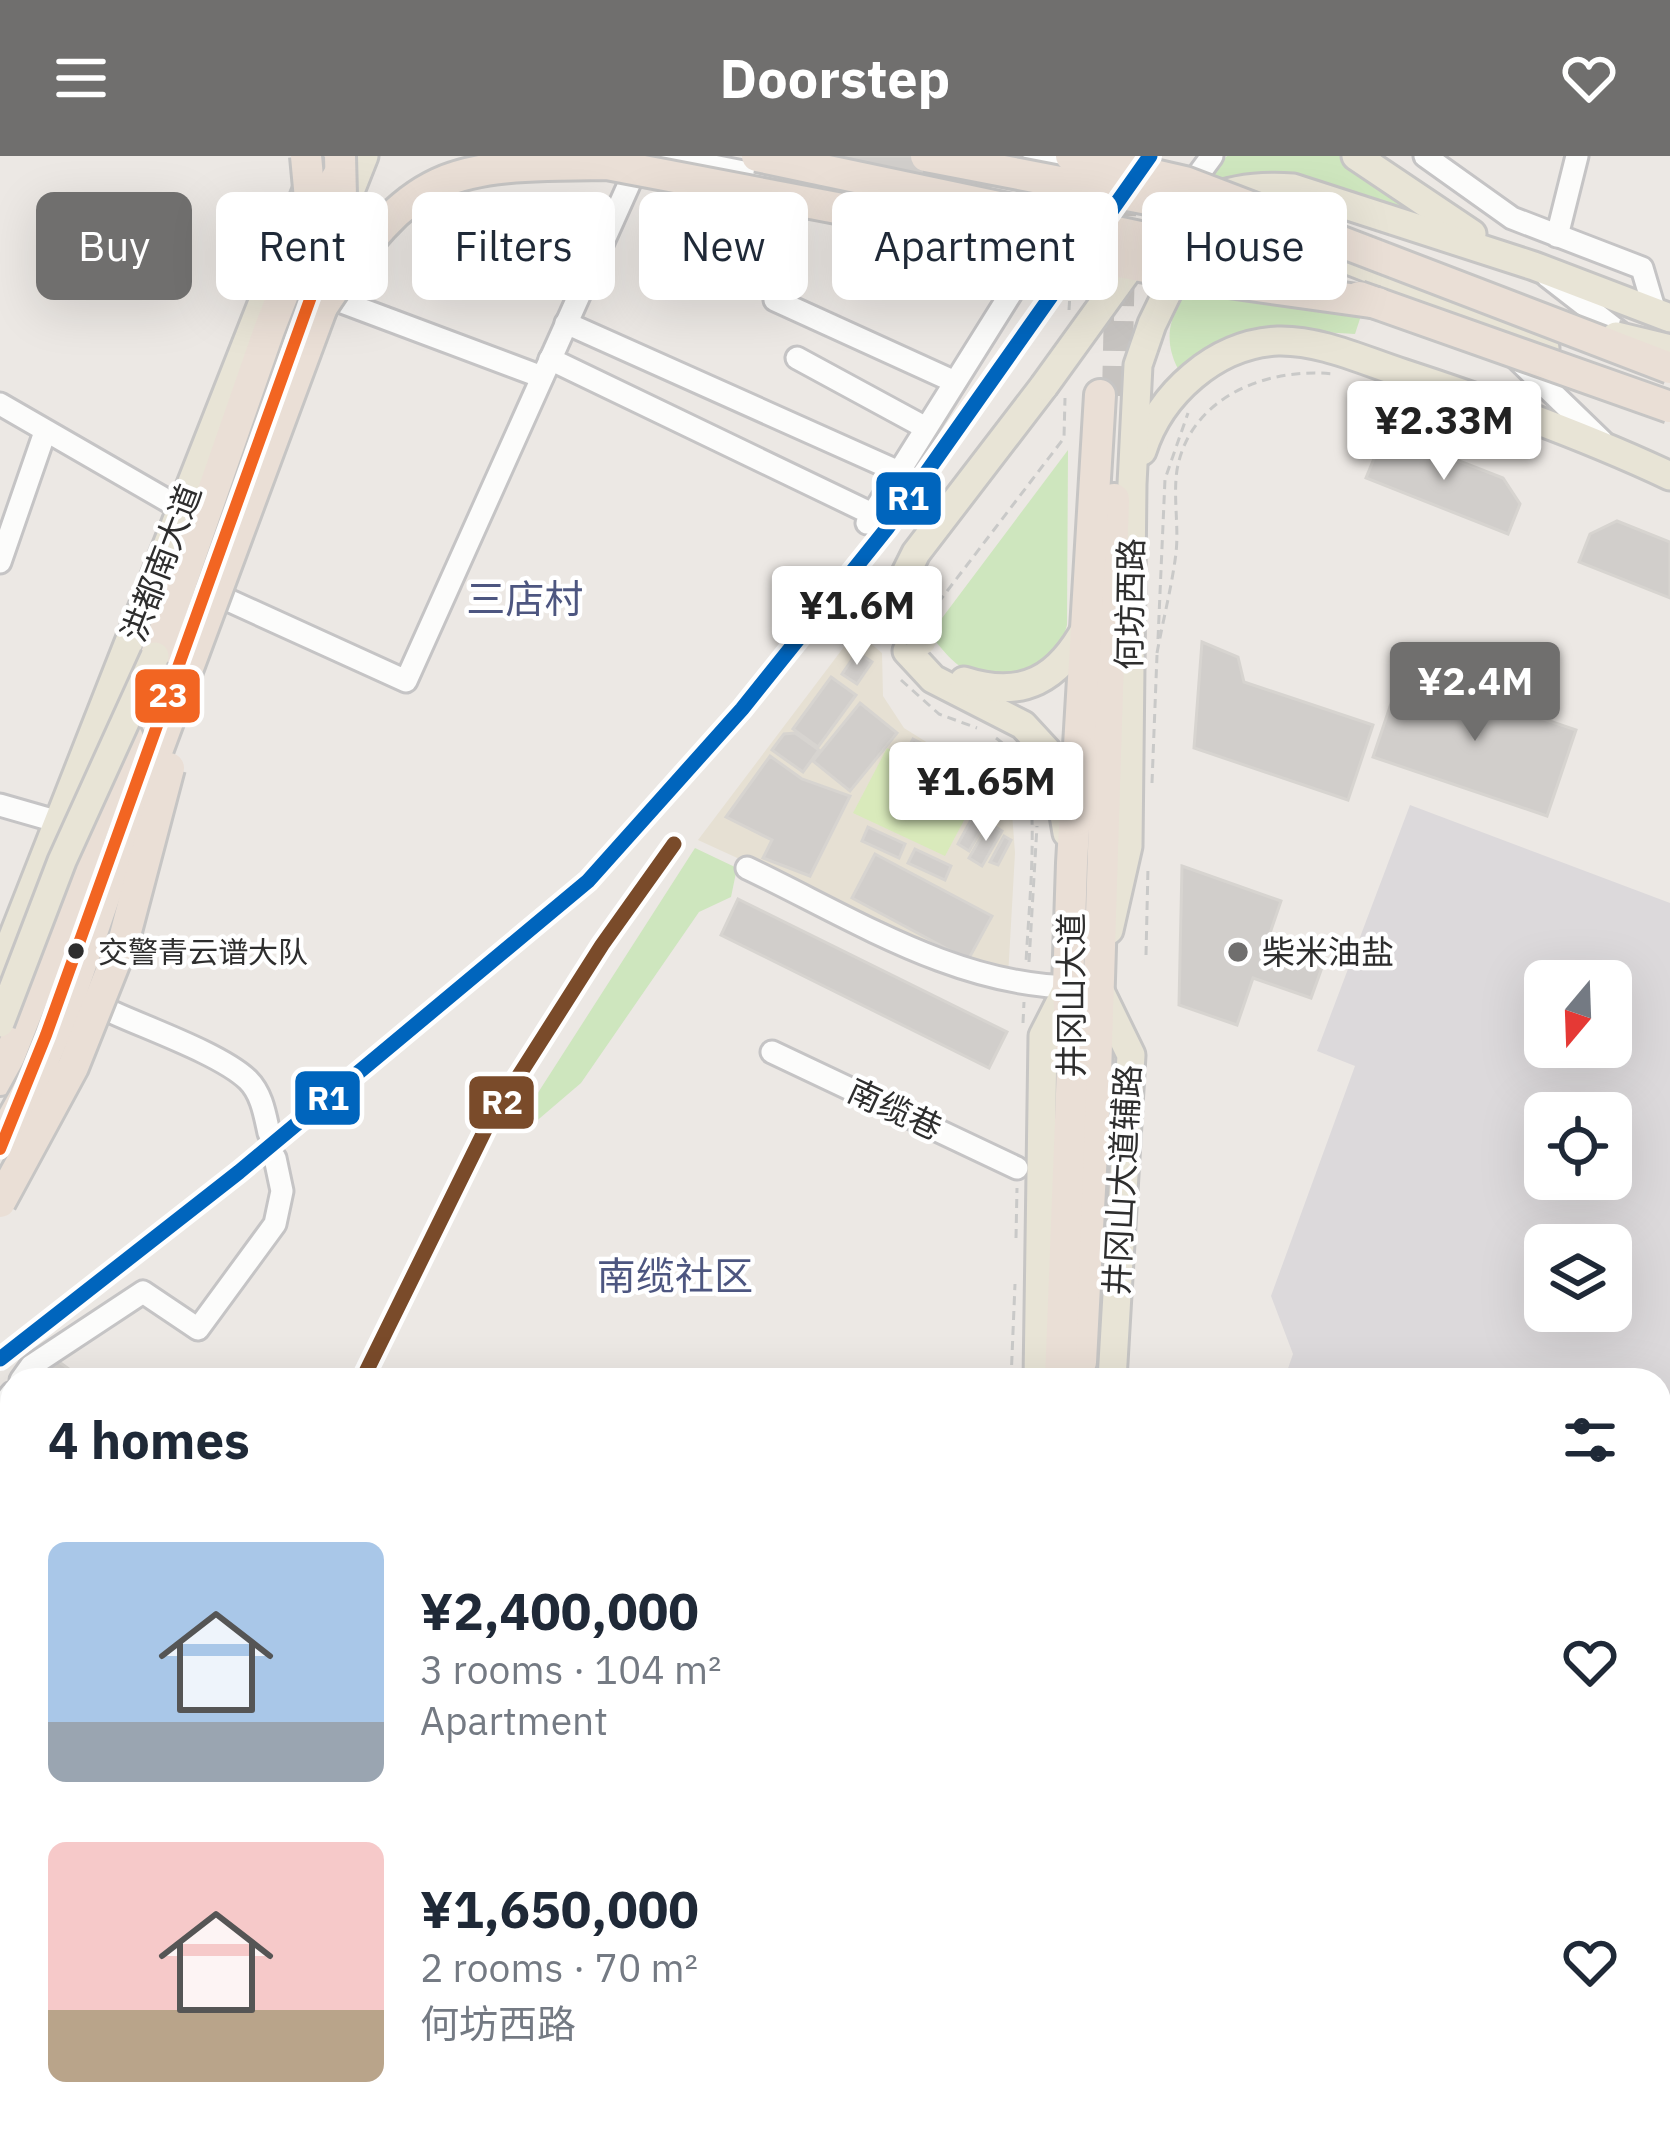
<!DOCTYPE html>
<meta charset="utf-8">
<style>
:root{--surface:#fff;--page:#f2f2f3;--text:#1f2937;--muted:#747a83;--accent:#706f6e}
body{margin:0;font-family:"IBM Plex Sans","Noto Sans SC",sans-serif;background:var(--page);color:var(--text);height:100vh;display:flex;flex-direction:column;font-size:45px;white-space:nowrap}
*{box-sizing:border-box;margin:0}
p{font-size:39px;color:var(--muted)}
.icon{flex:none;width:66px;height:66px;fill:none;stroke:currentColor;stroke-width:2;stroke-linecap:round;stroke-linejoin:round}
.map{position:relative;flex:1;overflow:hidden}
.side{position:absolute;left:0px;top:1212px;width:1671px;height:768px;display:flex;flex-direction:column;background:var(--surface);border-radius:36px 36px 0 0;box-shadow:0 12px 48px #0002}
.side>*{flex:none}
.banner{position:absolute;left:36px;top:36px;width:1599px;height:108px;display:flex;gap:24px}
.needle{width:78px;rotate:199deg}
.controls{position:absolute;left:1524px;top:804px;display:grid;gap:24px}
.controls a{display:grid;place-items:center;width:108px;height:108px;border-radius:18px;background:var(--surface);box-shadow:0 12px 48px #0002;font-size:60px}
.price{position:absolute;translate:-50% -102px;padding:0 27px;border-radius:12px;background:#fff;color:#222;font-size:39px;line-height:78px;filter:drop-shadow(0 3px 6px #0008)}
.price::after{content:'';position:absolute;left:50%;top:72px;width:36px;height:27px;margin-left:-18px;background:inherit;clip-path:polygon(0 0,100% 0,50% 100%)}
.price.selected{background:var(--accent);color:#fff}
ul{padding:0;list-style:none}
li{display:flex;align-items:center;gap:36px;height:300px;padding:0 48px}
li span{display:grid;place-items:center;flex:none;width:336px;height:240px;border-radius:18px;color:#555}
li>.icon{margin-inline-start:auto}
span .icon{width:144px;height:144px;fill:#fffc;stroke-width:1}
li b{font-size:51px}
h2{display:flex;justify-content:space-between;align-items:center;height:144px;padding:0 48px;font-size:51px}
.tag{padding:0 42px;border-radius:18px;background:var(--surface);box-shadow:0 12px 48px #0002;font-size:42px;line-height:108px}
.tag.selected{background:var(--accent);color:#fff}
header{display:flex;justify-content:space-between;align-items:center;height:156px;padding:0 48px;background:var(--accent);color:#fff;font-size:54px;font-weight:700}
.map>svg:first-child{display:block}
.industrial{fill:#dcd9db;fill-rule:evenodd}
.education{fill:#e6e0d3}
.green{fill:#cee6be}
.pitch{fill:#d9eabb}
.building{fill:#d1cecb;stroke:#d7d4d0;stroke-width:3}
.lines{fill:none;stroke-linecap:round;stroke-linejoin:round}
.highway-tunnel{stroke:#c6c3c0;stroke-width:30;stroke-dasharray:30 15;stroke-linecap:butt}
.minor-casing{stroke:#c5c4c5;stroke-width:27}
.major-casing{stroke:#c6c5c4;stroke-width:33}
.highway-casing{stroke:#c6c5c4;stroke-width:36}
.path{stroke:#c9c9c8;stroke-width:3;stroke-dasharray:9 6;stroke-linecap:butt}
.minor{stroke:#fcfcfb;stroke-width:21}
.major{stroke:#e8e4d6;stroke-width:27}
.highway{stroke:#eadfd6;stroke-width:30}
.major-bridge-casing{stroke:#c6c5c4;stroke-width:33;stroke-linecap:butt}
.highway-bridge-casing{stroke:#c6c5c4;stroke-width:36;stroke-linecap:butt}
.major-bridge{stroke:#e8e4d6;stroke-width:27}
.highway-bridge{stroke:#eadfd6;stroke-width:30}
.bus-1-casing{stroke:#fff;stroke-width:21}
.bus-1{stroke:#f26522;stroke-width:12}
.rail-1-casing{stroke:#fff;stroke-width:24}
.rail-2-casing{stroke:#fff;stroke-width:24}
.rail-1{stroke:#0065bd;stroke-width:15}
.rail-2{stroke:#7a4b2a;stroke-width:15}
.bus-dot{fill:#2e2e2e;stroke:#fff;stroke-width:4.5}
.poi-dot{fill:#706f6e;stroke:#fff;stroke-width:4.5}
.labels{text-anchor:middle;stroke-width:9;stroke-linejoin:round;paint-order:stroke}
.bus-label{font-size:30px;fill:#2e2e2e;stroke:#fff;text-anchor:start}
.street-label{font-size:33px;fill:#2e2e2e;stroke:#fff}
.poi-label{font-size:33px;fill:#2e2e2e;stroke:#fff;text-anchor:start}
.quarter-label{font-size:39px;fill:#4d5680;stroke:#fff}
.line-badge{stroke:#fff;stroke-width:4.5}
.badge-label{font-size:33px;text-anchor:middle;font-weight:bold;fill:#fff}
</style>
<header><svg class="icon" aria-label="menu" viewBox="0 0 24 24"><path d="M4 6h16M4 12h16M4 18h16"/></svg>Doorstep<svg class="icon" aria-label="heart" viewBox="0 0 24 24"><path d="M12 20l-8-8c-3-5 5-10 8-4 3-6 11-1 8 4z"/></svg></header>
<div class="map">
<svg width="1670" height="1980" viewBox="0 0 1670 1980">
<rect width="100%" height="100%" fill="#ece8e4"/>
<!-- industrial -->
<path class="industrial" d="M1410,649L1670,747V1557L1659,1545V1224H1284L1293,1198L1271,1140L1355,910L1317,895ZM1545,825H1611V891H1545ZM1545,957H1611V1023H1545ZM1545,1089H1611V1155H1545Z"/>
<!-- education -->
<polygon class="education" points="856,475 882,497 883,540 904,572 928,587 979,604 1010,630 1015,697 1008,821 966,807 698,684"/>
<!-- green -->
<g class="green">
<polygon points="1227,0 1340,0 1453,75 1279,20 1192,36"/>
<path d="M1258,94L1369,135L1355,178L1288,174L1182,220C1154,174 1179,148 1202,107Z"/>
<path d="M1068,294L1067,469L1060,493L1025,520C970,517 965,524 930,478Z"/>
<polygon points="695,692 737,712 731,741 699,756 581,927 526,974 516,971"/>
</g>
<!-- pitch -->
<polygon class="pitch" points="887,592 979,636 945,700 853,657"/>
<!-- building -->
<g class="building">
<polygon points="837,0 970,0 996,7 988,39"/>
<polygon points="1385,276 1503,322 1520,348 1508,378 1366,322"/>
<polygon points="1617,365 1670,386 1670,442 1579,406 1590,378"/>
<polygon points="1202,486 1238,501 1244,526 1373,569 1348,644 1194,592"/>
<polygon points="857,496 872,506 857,528 842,518"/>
<polygon points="1402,515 1576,574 1547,660 1373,601"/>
<polygon points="831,521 856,539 818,591 793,573"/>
<polygon points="860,547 897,577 850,635 813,605"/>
<polygon points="795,577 819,594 803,616 772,594 784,578"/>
<polygon points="913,583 946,600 939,613 906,596"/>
<polygon points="770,600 802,623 850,640 810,720 763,702 772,684 726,661"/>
<polygon points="959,607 995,624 989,638 952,620"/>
<polygon points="973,660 985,667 969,695 958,688"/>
<polygon points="989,667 1002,675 982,710 969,702"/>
<polygon points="868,671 905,688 899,702 862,685"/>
<polygon points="1004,680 1011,684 998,709 990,706"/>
<polygon points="915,693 951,710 945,724 908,707"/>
<polygon points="875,698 992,760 968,804 852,742"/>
<polygon points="1182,710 1281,745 1267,786 1324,806 1311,842 1253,822 1237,869 1179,849"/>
<polygon points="738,743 1007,876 989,912 721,779"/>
<polygon points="55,1203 84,1224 40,1224"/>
<polygon points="12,1263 12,1341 0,1358 0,1280"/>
<polygon points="12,1610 12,1756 0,1772 0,1626"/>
<polygon points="1142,1968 1145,1968 1194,1980 1139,1980"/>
<polygon points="1288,1968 1505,1968 1502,1980 1338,1980"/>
</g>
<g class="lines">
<!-- highway-tunnel -->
<g class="highway-tunnel">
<polyline points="1097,12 1099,168"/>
<polyline points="1117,240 1122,12"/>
</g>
<defs>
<g id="minor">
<polyline points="664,0 1028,74"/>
<polyline points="1034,0 1063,15 1056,76"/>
<polyline points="1425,0 1512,62 1642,112 1655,156"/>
<polyline points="1184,38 1212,0"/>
<polyline points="1557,80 1577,0"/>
<polyline points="1547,120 1632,186"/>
<polyline points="318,137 542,221"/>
<polyline points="775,144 955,226"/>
<polyline points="566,167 899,316"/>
<polyline points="1512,198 1602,285"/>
<polyline points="797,202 926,272"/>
<polyline points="550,203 872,358"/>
<polyline points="0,248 182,353"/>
<polyline points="867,367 1045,83"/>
<polyline points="0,406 45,276"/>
<polyline points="206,434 406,525 639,6"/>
<polyline points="0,649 73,670"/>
<path d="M747,712C852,762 959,832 1078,831"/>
<path d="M84,849L103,852C140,870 220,897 248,924C262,938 265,959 269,977"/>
<polyline points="772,896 1017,1012"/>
<polyline points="21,1224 31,1210 143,1136 198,1173 275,1068 282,1035 275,1002"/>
<polyline points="0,1253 12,1237"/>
<polyline points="686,1968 702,1980"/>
</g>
<g id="major">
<polyline points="1356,0 1472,78"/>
<polyline points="343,53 364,0"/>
<path d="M1239,79C1349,87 1445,152 1545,192"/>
<path d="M1142,95C1190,47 1222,27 1293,32L1534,110L1670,162"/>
<path d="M1142,295C1160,238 1215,188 1278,185C1320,184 1362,204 1402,217C1494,247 1583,279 1670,320"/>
<polyline points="898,456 905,419 916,397 1044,230"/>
<polyline points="907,495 933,523 1023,569 1047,595 1057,618 1067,677"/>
<path d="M964,525C1023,544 1059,523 1087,470"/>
<polyline points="1109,774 1128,690 1132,328 1138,209 1152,168 1170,131 1207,79"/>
<polyline points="0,814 310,26"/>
<polyline points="1097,829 1131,899 1112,1224"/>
<polyline points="1038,1224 1043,880 1068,831"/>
<polyline points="898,1980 901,1968"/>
<polyline points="975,1980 978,1968"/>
</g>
<g id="highway">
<polyline points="147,525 269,174 312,64"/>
<polyline points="0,924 97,678 128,582"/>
<polyline points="1081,1206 1096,919 1114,343"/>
<polyline points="1060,1224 1072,912 1068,831 1072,707 1100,239"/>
<polyline points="929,1980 932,1968"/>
</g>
</defs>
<!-- minor casing -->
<use href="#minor" class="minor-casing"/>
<!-- major casing -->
<use href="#major" class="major-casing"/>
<!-- highway casing -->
<use href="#highway" class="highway-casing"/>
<!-- path -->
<g class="path">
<polyline points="1069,154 1071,122"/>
<polyline points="938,447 1064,282 1065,242"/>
<polyline points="1158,483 1165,323 1188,257"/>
<path d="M1157,497C1163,464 1172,430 1176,397C1179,370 1173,341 1177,314C1190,240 1268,211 1334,218"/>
<polyline points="901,524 939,558 977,572"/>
<path d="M996,582C1009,592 1020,602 1026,618C1039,657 1028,762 1026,807"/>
<polyline points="1152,627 1157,499"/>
<polyline points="1146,799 1148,711"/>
<polyline points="1029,806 1037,670"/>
<polyline points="1023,867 1024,846"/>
<polyline points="1016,1082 1017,1032"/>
<polyline points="1011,1224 1015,1128"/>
<polyline points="871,1980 874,1968"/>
<polyline points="1012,1980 1015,1968"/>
</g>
<!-- minor -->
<use href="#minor" class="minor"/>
<!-- major -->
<use href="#major" class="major"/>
<!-- highway -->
<use href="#highway" class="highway"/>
<defs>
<g id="major-bridge">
<polyline points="1616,180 1670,193"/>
<polyline points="1044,230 1140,97"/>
<polyline points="913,445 922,485"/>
<polyline points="0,867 62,705 155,500"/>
</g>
<g id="highway-bridge">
<polyline points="306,0 312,64"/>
<polyline points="757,0 1249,104 1302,122"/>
<polyline points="926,0 1153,44 1265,75"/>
<polyline points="1071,0 1185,26 1670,212"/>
<polyline points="312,64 338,20"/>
<polyline points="1359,141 1670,251"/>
<path d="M322,151C414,12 445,9 607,8L1208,123L1378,147"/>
<polyline points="0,985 40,913 68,846 123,687 322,151 341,40 340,0"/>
<polyline points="0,1046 73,911 124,783 169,612"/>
</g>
</defs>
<!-- major-bridge casing -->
<use href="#major-bridge" class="major-bridge-casing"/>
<!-- highway-bridge casing -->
<use href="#highway-bridge" class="highway-bridge-casing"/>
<!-- major-bridge -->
<use href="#major-bridge" class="major-bridge"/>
<!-- highway-bridge -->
<use href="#highway-bridge" class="highway-bridge"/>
<defs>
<polyline id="bus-1" points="0,993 46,879 331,85"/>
</defs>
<!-- bus-1 casing -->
<use href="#bus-1" class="bus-1-casing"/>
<!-- bus-1 -->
<use href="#bus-1" class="bus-1"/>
<defs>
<polyline id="rail-1" points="0,1203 239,1016 588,725 742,553 888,371 1150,0"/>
<polyline id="rail-2" points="362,1224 488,968 602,789 674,688"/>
</defs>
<!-- rail-1 casing -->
<use href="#rail-1" class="rail-1-casing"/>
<!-- rail-2 casing -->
<use href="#rail-2" class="rail-2-casing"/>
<!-- rail-1 -->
<use href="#rail-1" class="rail-1"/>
<!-- rail-2 -->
<use href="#rail-2" class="rail-2"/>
</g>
<!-- markers -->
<circle class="bus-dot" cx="76" cy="795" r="10"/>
<circle class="poi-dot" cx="1238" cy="796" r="12"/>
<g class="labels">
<!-- bus labels -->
<g class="bus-label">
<text x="98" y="807">交警青云谱大队</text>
</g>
<!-- street labels -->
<g class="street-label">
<text transform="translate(161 407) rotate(-69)" y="12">洪都南大道</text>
<text transform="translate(1130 448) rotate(-89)" y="12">何坊西路</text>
<text transform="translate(1071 839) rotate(-90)" y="12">井冈山大道</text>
<text transform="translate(895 953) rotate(25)" y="12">南缆巷</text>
<text transform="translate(1122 1024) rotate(-87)" y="12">井冈山大道辅路</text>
</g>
<!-- poi labels -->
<g class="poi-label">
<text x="1262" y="808">柴米油盐</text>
</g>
<!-- quarter labels -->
<g class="quarter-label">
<text x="525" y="457">三店村</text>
<text x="675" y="1134">南缆社区</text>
</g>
</g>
<g class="line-badge">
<rect x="874" y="314" width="69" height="57" rx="12" fill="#0065bd"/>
<rect x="133" y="511" width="69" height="58" rx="12" fill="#f26522"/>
<rect x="293" y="913" width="69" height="58" rx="12" fill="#0065bd"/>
<rect x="467" y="918" width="69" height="57" rx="12" fill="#7a4b2a"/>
</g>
<g class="badge-label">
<text x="908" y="354">R1</text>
<text x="168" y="551">23</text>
<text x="328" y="954">R1</text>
<text x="502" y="958">R2</text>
</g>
</svg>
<div class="controls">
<a><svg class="needle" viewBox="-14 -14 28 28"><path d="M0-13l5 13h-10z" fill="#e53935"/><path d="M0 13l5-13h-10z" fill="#747a83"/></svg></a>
<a><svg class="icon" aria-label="locate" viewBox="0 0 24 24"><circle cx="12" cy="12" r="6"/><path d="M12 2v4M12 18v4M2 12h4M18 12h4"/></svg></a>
<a><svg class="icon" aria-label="layers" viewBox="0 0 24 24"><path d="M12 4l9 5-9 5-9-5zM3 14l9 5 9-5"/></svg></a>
</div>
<b class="price" style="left:1444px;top:327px">¥2.33M</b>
<b class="price" style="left:857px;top:512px">¥1.6M</b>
<b class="price selected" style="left:1475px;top:588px">¥2.4M</b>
<b class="price" style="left:986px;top:688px">¥1.65M</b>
<div class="banner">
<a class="tag selected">Buy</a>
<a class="tag">Rent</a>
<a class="tag">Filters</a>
<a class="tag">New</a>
<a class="tag">Apartment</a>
<a class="tag">House</a>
</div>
<section class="side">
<h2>4 homes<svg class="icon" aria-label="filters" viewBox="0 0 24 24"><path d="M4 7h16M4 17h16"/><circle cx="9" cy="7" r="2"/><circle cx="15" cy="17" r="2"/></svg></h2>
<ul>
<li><span style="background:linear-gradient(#a9c7e8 75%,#9aa5b1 0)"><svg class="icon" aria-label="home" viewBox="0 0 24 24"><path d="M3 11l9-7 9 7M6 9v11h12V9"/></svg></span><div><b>¥2,400,000</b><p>3 rooms · 104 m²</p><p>Apartment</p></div><svg class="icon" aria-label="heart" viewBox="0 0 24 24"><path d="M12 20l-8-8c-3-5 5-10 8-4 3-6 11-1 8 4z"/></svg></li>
<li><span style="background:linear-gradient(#f6c9c9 70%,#b9a48a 0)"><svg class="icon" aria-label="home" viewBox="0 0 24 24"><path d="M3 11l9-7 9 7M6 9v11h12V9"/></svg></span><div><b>¥1,650,000</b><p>2 rooms · 70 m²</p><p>何坊西路</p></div><svg class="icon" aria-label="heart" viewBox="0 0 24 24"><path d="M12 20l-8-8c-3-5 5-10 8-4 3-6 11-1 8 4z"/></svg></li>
</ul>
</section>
</div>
